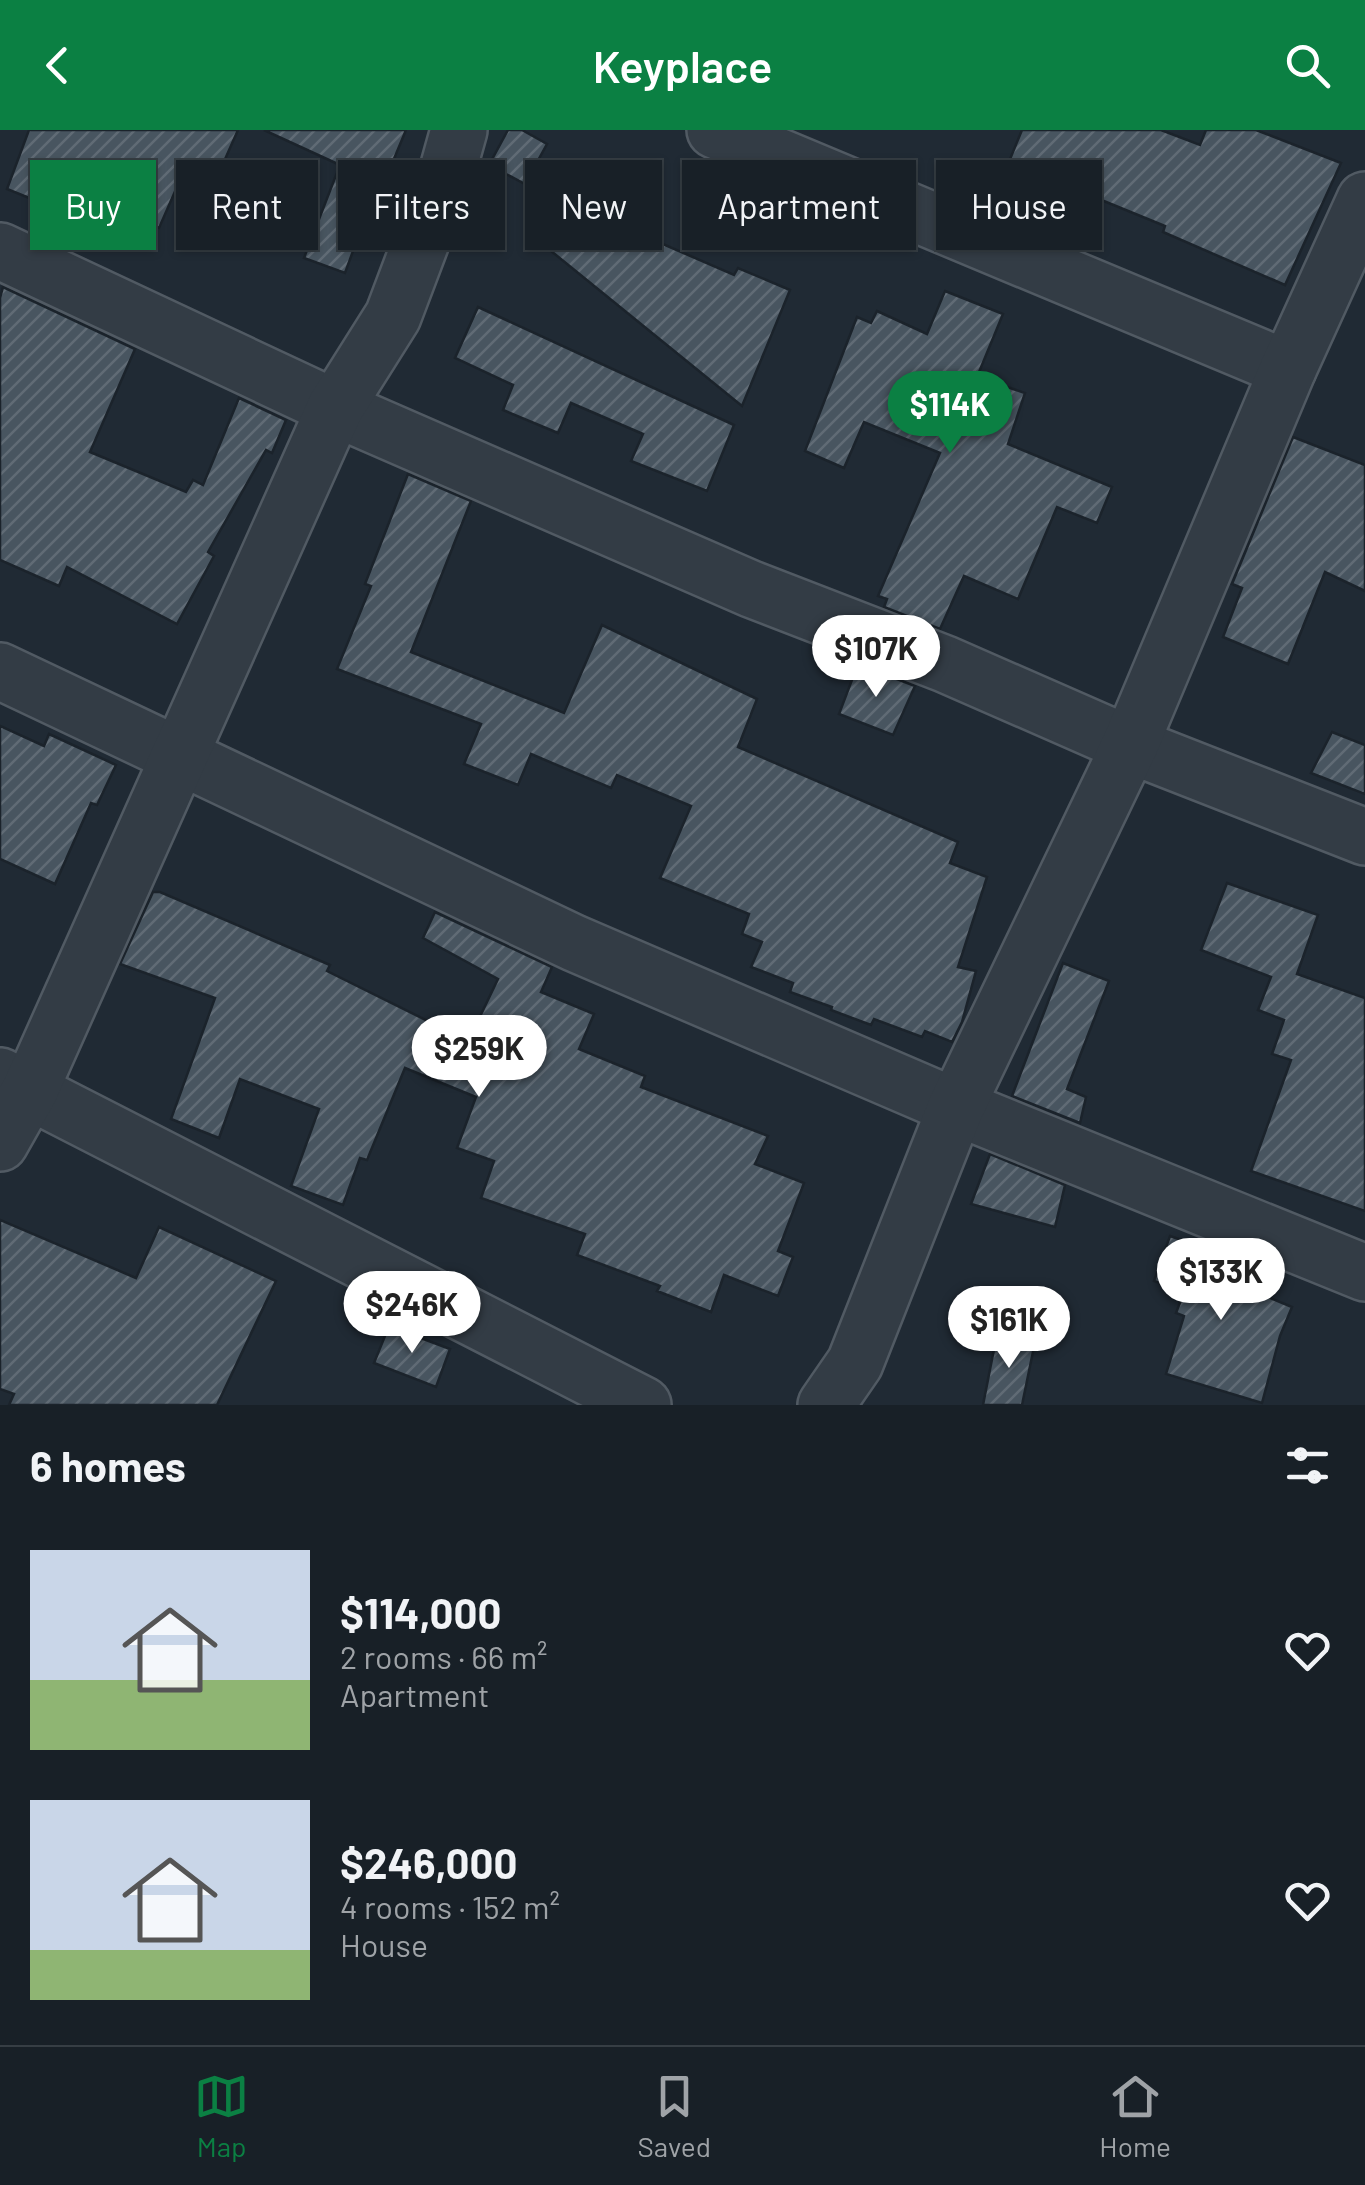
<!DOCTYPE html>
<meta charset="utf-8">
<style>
:root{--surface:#182027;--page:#21282f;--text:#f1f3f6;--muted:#9fa3a7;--line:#363e44;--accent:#0b8043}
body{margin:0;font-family:Barlow,sans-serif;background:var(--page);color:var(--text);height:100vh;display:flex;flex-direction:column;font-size:38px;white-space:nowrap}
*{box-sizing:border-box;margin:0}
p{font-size:32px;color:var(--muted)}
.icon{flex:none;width:55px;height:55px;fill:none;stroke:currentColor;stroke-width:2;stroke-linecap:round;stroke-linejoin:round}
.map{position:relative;height:1275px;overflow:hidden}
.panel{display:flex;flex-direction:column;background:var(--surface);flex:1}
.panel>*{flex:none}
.banner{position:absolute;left:30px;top:30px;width:1305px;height:90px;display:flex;gap:20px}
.price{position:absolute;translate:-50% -85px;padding:0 22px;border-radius:35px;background:#fff;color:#222;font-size:32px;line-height:65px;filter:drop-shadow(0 2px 5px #0008)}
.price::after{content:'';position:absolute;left:50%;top:60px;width:30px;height:22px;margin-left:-15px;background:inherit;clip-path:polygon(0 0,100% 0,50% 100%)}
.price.active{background:var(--accent);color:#fff}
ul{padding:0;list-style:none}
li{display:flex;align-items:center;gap:30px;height:250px;padding:0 30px}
li span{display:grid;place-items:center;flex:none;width:280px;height:200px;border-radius:0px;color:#555}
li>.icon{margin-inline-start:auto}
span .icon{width:120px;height:120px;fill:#fffc;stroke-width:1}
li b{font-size:42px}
h2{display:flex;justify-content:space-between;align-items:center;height:120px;padding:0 30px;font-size:42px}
.chip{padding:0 35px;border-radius:0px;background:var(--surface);box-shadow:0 2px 8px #0004,0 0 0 2px var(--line);font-size:35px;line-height:90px}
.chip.active{background:var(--accent);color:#fff}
header{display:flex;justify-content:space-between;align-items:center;height:130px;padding:0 30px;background:var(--accent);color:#fff;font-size:45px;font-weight:600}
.tabs{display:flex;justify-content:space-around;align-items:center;height:140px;border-top:2px solid var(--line);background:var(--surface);font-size:28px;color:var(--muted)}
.tabs a{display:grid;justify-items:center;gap:5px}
.tabs .active{color:var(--accent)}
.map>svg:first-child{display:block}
.building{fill:url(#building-hatch);stroke:#1b232b;stroke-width:2.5}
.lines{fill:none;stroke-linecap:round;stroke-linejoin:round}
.street-casing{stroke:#515a63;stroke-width:60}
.street{stroke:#333c45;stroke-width:55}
</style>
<header><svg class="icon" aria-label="back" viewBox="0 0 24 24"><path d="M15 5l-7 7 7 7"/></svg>Keyplace<svg class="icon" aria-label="search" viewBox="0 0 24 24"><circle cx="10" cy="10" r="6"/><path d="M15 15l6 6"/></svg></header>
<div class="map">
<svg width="1365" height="1275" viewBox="0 0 1365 1275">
<defs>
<pattern id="building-hatch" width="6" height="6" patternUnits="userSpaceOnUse" patternTransform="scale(2.5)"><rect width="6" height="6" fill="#485560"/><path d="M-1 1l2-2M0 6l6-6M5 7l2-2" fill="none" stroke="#606b75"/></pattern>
</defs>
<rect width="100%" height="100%" fill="#202a34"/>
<!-- building -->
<g class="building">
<polygon points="29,0 238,0 214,54 184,41 159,98 69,61 59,80 7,59"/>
<polygon points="264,0 406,0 381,60 376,58 345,143 304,128 340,35"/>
<polygon points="508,0 522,0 547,14 525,54 489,35"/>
<polygon points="1022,0 1161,0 1200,15 1206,0 1256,0 1341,33 1285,155 1163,102 1165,96 1072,58 1053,107 1009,89 1015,77 994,68"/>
<polygon points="584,57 657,90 649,108 734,145 738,138 790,160 742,276 540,112"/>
<polygon points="3,157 135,219 90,322 186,362 193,350 203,355 239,268 286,290 272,323 266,320 208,422 214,426 177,494 67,437 59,456 0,430 0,168"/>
<polygon points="945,161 1003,184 977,247 1025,263 1008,314 1112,357 1097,393 1057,377 1018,469 964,446 940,499 884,477 887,469 878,466 940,323 864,292 844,338 805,321 857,187 871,193 877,181 927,204"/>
<polygon points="478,177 734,295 707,361 631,331 643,304 571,273 558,303 503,280 513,255 455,228"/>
<polygon points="1293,307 1365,335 1365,461 1325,442 1288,534 1223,507 1242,458 1232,454"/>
<polygon points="408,344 471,371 411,522 564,583 602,495 757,569 738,617 958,712 950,733 987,747 958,837 976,841 962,892 952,912 925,901 922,907 874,889 871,895 831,880 832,877 790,862 793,853 751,837 762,812 742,804 749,784 660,748 691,676 617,645 611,658 531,624 518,655 464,634 481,594 337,539 371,456 365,454"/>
<polygon points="858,534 915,556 893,605 839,584"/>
<polygon points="0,596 44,616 49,604 116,635 97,675 91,673 55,754 0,729"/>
<polygon points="1332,602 1365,615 1365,664 1311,643"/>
<polygon points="1227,753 1318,785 1297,844 1365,868 1365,1081 1251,1041 1291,930 1272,924 1284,890 1258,880 1271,847 1201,820"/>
<polygon points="153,762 160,762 330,835 327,841 462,908 468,894 475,897 498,849 423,808 435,782 552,837 541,862 594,884 579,919 645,946 641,957 768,1006 755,1034 804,1053 778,1121 793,1127 778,1166 724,1145 711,1182 657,1161 660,1156 577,1125 585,1104 481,1068 494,1031 457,1018 476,967 405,938 367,1030 360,1028 343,1075 291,1056 319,979 240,949 219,1008 171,989 215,868 120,834"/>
<polygon points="1063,833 1109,851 1067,959 1086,967 1080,993 1012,966"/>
<polygon points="990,1024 1065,1055 1055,1097 971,1074"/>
<polygon points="0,1090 136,1148 159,1097 276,1151 217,1275 9,1275 14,1264 0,1259"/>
<polygon points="1170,1106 1242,1131 1234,1153 1292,1177 1280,1206 1262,1273 1166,1244 1184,1186 1176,1183 1184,1162 1154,1151"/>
<polygon points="389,1196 450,1219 436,1257 374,1233"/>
<polygon points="997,1204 1035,1212 1022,1275 983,1275"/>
</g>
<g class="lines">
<defs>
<g id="street">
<polyline points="715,0 1288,239"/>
<polyline points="0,121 335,278 751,459 945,534 1130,615 1365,707"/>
<polyline points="0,541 574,813 956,977 1365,1143"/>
<polyline points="0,946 643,1275"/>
<polyline points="0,1013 30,960 335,278 393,186 447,43 459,0"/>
<polyline points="826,1275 855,1233 956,977 1130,615 1288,239 1365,70"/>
</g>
</defs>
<!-- street casing -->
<use href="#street" class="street-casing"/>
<!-- street -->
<use href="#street" class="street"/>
</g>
</svg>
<b class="price active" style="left:950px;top:326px">$114K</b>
<b class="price" style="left:876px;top:570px">$107K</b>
<b class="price" style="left:479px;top:970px">$259K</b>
<b class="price" style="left:1221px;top:1193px">$133K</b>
<b class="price" style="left:412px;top:1226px">$246K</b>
<b class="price" style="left:1009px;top:1241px">$161K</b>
<div class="banner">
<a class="chip active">Buy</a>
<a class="chip">Rent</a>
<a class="chip">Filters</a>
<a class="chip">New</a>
<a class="chip">Apartment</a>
<a class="chip">House</a>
</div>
</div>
<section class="panel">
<h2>6 homes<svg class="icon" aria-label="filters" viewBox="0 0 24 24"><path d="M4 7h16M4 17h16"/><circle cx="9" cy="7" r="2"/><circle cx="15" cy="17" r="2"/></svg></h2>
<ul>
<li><span style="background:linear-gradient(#c9d6e8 65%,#8fb573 0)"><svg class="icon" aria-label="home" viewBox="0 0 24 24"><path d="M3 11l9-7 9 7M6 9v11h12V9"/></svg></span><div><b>$114,000</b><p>2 rooms · 66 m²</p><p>Apartment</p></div><svg class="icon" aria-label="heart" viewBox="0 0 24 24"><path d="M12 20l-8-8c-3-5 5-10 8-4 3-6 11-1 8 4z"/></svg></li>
<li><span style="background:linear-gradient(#c9d6e8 75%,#8fb573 0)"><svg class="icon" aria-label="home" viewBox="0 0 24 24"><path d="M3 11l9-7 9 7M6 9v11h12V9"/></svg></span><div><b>$246,000</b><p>4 rooms · 152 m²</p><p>House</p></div><svg class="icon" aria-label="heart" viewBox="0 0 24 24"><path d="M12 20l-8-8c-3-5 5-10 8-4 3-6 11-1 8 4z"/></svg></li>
</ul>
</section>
<nav class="tabs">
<a class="active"><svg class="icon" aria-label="map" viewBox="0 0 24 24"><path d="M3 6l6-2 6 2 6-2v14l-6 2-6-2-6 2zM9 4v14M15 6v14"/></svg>Map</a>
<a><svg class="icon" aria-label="saved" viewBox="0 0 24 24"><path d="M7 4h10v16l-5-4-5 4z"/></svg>Saved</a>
<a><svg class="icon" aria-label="home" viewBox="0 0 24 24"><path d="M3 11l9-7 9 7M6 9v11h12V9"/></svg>Home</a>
</nav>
